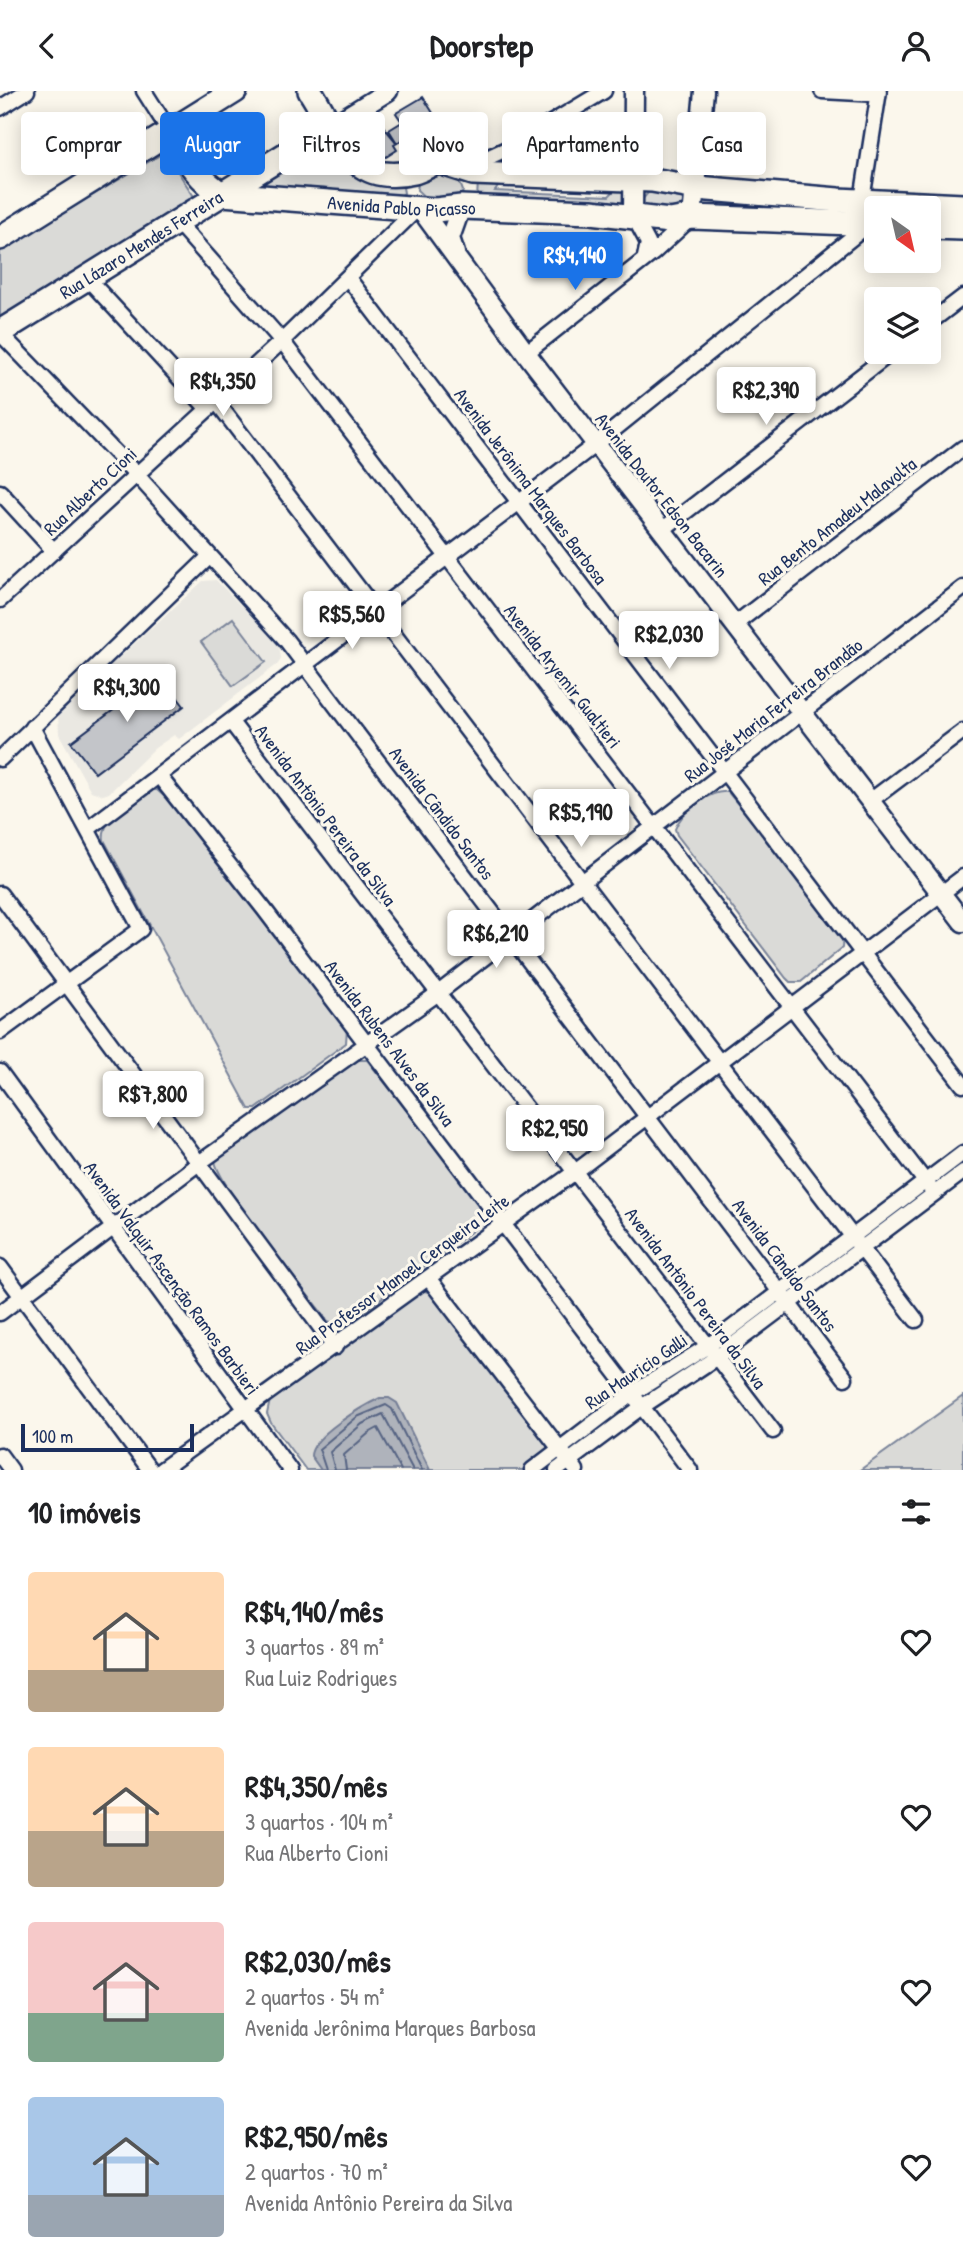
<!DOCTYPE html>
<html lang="pt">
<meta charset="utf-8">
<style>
:root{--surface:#fff;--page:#f2f2f2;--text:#202124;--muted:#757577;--accent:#1a73e8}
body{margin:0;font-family:"Patrick Hand",sans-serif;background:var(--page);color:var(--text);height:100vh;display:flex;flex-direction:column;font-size:26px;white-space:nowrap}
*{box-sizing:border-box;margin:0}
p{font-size:23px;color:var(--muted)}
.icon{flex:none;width:38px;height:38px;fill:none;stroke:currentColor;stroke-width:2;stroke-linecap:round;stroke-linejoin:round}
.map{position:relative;height:1379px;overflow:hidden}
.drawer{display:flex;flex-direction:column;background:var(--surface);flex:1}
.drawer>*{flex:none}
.hud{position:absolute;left:21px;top:21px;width:922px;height:63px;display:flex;gap:14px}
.needle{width:46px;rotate:146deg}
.controls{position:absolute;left:864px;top:105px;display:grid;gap:14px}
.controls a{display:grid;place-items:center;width:77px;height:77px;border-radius:7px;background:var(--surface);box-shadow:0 4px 18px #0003;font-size:35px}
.scale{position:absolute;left:21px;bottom:18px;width:173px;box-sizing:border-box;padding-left:7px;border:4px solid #1b2f5e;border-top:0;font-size:19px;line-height:24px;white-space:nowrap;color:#1b2f5e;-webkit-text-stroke:5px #fbf7ec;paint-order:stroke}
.price{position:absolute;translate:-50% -60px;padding:0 16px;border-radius:7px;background:#fff;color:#222;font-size:23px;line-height:46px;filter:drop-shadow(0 2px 4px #0008)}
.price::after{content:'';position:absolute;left:50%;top:42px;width:21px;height:16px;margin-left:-10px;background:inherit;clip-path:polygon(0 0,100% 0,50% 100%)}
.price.current{background:var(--accent);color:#fff}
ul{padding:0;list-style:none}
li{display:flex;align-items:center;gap:21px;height:175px;padding:0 28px}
li span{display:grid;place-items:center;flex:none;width:196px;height:140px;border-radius:7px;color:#555}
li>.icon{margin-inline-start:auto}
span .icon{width:84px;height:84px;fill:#fffc;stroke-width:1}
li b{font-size:30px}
h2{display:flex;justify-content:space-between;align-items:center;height:84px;padding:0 28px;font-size:30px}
.pill{padding:0 24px;border-radius:7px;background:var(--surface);box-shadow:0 4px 18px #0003;font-size:24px;line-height:63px}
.pill.current{background:var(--accent);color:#fff}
header{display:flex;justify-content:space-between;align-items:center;height:91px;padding:0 28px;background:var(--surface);font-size:32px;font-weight:800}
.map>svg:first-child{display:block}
.built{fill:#eae8e2}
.green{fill:#dadad7;stroke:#7a849a;stroke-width:2}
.water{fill:#afb3bb;stroke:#747e96;stroke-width:2}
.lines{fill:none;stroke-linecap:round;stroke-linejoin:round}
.shore{stroke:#566483;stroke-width:2}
.building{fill:#c3c5c9;stroke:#1b2f5e;stroke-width:2}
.minor-casing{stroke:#1b2f5e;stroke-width:19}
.tertiary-casing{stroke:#1b2f5e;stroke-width:23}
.primary-casing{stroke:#1b2f5e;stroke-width:28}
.minor{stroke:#fbf7ec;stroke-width:14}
.tertiary{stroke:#fbf7ec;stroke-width:18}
.primary{stroke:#fbf7ec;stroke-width:23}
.labels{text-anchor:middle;stroke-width:6;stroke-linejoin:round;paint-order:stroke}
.street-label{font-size:19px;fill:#1b2f5e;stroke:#fbf7ec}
</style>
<header><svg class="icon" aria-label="back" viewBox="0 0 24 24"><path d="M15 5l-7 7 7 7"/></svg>Doorstep<svg class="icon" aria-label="person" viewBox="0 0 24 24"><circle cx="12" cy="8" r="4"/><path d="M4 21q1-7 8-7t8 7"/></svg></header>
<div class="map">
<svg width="963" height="1379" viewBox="0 0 963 1379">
<rect width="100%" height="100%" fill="#fbf7ec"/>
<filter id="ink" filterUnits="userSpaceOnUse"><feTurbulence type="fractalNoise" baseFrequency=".0143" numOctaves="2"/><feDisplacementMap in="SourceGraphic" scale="14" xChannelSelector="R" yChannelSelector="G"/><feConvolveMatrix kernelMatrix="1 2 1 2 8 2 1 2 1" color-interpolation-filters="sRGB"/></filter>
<g filter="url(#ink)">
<!-- built -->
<polygon class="built" points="216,489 279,554 281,567 278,573 179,648 174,644 155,657 109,702 103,704 91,700 59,643 58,623 203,490"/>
<!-- green -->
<g class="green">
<path d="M321,55L332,57C354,92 363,90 402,90L404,102L400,105L249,97Z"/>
<polygon points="165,61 193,104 191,112 0,229 0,160"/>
<polygon points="431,78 458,87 463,100 460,107 432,113 417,99 419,88"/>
<polygon points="478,89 501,92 495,100 609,105 619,95 623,100 623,117 477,109"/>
<polygon points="651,98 677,100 686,113 674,122 646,119 642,109"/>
<polygon points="233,527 266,571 233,595 201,551"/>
<path d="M147,699H157L173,713L347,937L346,952L256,1018H249L104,749C100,727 132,712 147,699Z"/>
<path d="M728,701L843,843L842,857L801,891H790L786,887L677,744L675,738C682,720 709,699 728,701Z"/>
<path d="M354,969H367L484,1118L483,1132L350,1230L335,1233L328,1230C307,1202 219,1096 215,1070Z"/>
<polygon points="421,1199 435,1203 549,1351 544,1366 526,1379 306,1379 271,1332 267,1323 270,1309"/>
<polygon points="963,1304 963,1379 860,1379 963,1305"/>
</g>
<!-- water -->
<path class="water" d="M380,1307H389L397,1312L430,1379H321L311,1365C311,1345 363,1315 380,1307Z"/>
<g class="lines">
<!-- shore -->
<g class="shore">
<polyline points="326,1379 319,1358 357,1326 386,1314 392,1318 422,1379"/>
<polyline points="335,1379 330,1361 362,1333 383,1323 413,1379"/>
<polyline points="346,1379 344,1364 369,1342 378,1337 401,1379"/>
</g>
</g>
<!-- building -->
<g class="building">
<polygon points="423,6 445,41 415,55 409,44 397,52 389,39 402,31 396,22"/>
<polygon points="378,29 397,52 394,54 397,59 386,66 380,65 375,57 366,63 358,49 367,43 364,37"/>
<polygon points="160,584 184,615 95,682 71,651"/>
</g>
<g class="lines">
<defs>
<g id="minor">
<polyline points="144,0 170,41"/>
<polyline points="822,0 878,3"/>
<polyline points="0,17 27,0"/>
<polyline points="465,77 513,55 604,0"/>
<polyline points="862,109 879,0"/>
<polyline points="633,124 648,152 645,166"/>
<polyline points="178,132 282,250 934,1102"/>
<polyline points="87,187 208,318"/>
<polyline points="348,187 963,994"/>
<polyline points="929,232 963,206"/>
<polyline points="0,242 136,383 286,549 845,1287"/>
<polyline points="526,262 653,162 691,127"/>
<polyline points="216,310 916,1229"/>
<polyline points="0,401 54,460"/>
<polyline points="662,439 892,261"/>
<polyline points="0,509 282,250 419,116"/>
<polyline points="734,534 963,357"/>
<polyline points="231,631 773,1340"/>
<polyline points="0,668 209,466"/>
<polyline points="159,685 264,818 690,1379"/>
<polyline points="870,710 963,640"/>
<polyline points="88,738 596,353 869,133"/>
<polyline points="0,803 335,1256"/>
<polyline points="0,941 141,838 32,636"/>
<polyline points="0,981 290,1379"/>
<polyline points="0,1176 150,1379"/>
<polyline points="429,1188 576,1379"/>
<polyline points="0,1222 199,1072 437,903 963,497"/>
<polyline points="0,1364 11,1379"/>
<polyline points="161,1379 575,1081 963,786"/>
<polyline points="532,1379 633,1302 708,1255 963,1062"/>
<polyline points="557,1379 643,1315 717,1266 963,1081"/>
</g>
<g id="tertiary">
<polyline points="330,36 388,0"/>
<polyline points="419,116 526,262 963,831"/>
<polyline points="633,124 634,0"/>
<polyline points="692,126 704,0"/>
<polyline points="455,162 450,147 461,116"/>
</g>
<g id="primary">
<path d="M310,0C339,44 348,96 414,81C422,79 430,73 439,71L473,82L652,89L697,97L838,109L963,115"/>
<path id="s1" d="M170,41C185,65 197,88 222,103L436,119L461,116L591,121L670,130L692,126L877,133"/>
<polyline points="929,136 963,137"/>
<polyline points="0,147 235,0"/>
<path id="s2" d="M0,241L330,36"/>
</g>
</defs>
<!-- minor casing -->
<use href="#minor" class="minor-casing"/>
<!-- tertiary casing -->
<use href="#tertiary" class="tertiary-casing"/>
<!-- primary casing -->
<use href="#primary" class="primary-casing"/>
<!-- minor -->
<use href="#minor" class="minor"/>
<!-- tertiary -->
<use href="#tertiary" class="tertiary"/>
<!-- primary -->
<use href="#primary" class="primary"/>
</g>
</g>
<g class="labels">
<!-- street labels -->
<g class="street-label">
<text dy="7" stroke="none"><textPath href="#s1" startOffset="262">Avenida Pablo Picasso</textPath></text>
<text dy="7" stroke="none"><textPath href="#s2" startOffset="166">Rua Lázaro Mendes Ferreira</textPath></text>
<text transform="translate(531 395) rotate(53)" y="7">Avenida Jerônima Marques Barbosa</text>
<text transform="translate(90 400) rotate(-43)" y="7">Rua Alberto Cioni</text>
<text transform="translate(662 404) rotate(52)" y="7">Avenida Doutor Edson Bacarin</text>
<text transform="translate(837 430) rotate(-38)" y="7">Rua Bento Amadeu Malavolta</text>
<text transform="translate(563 585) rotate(52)" y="7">Avenida Aryemir Gualtieri</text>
<text transform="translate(773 619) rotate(-38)" y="7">Rua José Maria Ferreira Brandão</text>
<text transform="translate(442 722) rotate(53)" y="7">Avenida Cândido Santos</text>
<text transform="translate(326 724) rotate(53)" y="7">Avenida Antônio Pereira da Silva</text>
<text transform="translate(390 952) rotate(53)" y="7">Avenida Rubens Alves da Silva</text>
<text transform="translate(785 1174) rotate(53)" y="7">Avenida Cândido Santos</text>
<text transform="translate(402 1183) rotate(-36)" y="7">Rua Professor Manoel Cerqueira Leite</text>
<text transform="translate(172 1187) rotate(54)" y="7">Avenida Valquir Ascenção Ramos Barbieri</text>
<text transform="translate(696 1207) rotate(53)" y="7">Avenida Antônio Pereira da Silva</text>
<text transform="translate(636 1280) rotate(-34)" y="7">Rua Mauricio Galli</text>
</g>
</g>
</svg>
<div class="controls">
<a><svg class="needle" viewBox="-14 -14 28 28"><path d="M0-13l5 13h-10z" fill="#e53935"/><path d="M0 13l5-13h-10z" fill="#757577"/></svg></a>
<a><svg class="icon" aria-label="layers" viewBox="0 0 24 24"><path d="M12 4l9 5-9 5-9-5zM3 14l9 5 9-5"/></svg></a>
</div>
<div class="scale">100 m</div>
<b class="price current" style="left:575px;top:201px">R$4,140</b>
<b class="price" style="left:223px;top:327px">R$4,350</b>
<b class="price" style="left:766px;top:336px">R$2,390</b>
<b class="price" style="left:352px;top:560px">R$5,560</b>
<b class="price" style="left:669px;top:580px">R$2,030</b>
<b class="price" style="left:127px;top:633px">R$4,300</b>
<b class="price" style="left:581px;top:758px">R$5,190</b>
<b class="price" style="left:496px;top:879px">R$6,210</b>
<b class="price" style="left:153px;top:1040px">R$7,800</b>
<b class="price" style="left:555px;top:1074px">R$2,950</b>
<div class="hud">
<a class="pill">Comprar</a>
<a class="pill current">Alugar</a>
<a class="pill">Filtros</a>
<a class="pill">Novo</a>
<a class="pill">Apartamento</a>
<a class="pill">Casa</a>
</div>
</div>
<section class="drawer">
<h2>10 imóveis<svg class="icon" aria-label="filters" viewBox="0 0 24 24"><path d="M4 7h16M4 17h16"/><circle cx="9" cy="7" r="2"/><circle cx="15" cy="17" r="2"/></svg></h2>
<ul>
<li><span style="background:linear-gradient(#ffd9b3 70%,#b9a48a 0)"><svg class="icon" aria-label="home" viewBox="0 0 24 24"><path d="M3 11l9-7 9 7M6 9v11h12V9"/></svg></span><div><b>R$4,140/mês</b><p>3 quartos · 89 m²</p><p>Rua Luiz Rodrigues</p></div><svg class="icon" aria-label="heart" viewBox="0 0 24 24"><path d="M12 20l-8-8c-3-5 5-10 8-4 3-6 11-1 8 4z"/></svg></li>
<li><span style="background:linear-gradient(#ffd9b3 60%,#b9a48a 0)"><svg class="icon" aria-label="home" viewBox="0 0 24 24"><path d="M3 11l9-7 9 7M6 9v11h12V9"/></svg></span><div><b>R$4,350/mês</b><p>3 quartos · 104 m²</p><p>Rua Alberto Cioni</p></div><svg class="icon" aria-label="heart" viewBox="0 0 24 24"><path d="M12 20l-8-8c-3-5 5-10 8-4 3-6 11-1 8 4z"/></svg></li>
<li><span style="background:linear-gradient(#f6c9c9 65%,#7fa58c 0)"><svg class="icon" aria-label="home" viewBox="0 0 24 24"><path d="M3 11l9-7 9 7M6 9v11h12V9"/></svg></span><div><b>R$2,030/mês</b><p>2 quartos · 54 m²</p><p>Avenida Jerônima Marques Barbosa</p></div><svg class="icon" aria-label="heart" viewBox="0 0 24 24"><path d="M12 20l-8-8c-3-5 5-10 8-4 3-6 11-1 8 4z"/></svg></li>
<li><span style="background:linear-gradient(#a9c7e8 70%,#9aa5b1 0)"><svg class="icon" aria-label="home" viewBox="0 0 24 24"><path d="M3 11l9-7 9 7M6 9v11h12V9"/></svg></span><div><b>R$2,950/mês</b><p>2 quartos · 70 m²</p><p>Avenida Antônio Pereira da Silva</p></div><svg class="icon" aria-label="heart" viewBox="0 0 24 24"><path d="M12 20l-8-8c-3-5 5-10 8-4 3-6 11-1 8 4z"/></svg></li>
</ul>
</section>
